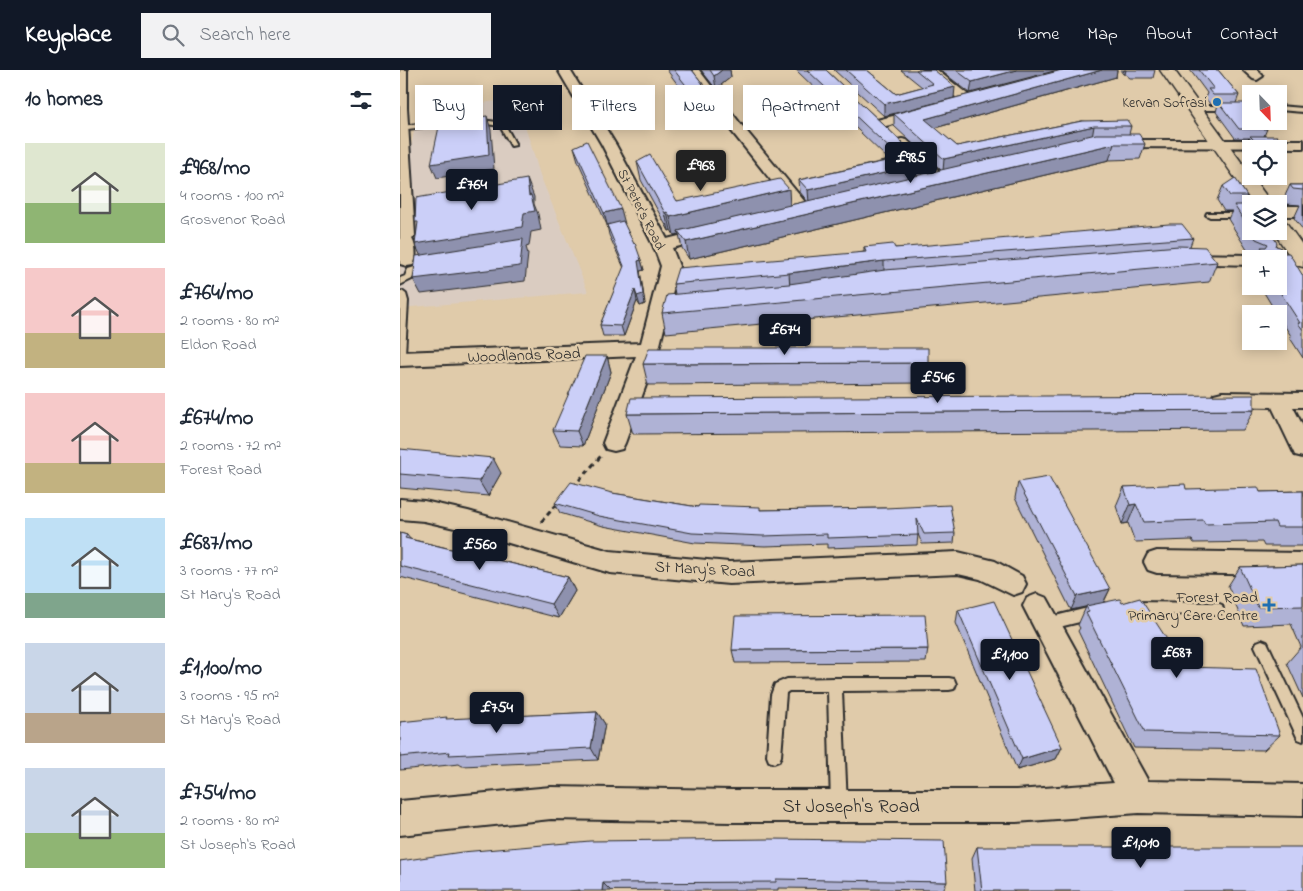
<!DOCTYPE html>
<meta charset="utf-8">
<style>
:root{--surface:#fff;--page:#f2f2f3;--text:#1f2937;--muted:#747a83;--accent:#111827}
body{margin:0;font-family:"Indie Flower",sans-serif;background:var(--page);color:var(--text);height:100vh;display:flex;flex-direction:column;font-size:19px;white-space:nowrap}
*{box-sizing:border-box;margin:0}
p{font-size:16px;color:var(--muted)}
.icon{flex:none;width:28px;height:28px;fill:none;stroke:currentColor;stroke-width:2;stroke-linecap:round;stroke-linejoin:round}
.map{position:relative;flex:1;overflow:hidden}
.drawer{display:flex;flex-direction:column;background:var(--surface);width:400px}
.drawer>*{flex:none}
.top-card{position:absolute;left:15px;top:15px;width:475px;height:45px;display:flex;gap:10px}
.needle{width:32px;rotate:157deg}
.tools{position:absolute;left:842px;top:15px;display:grid;gap:10px}
.tools a{display:grid;place-items:center;width:45px;height:45px;border-radius:0px;background:var(--surface);box-shadow:0 2px 12px #0003;font-size:25px}
.price{position:absolute;translate:-50% -42px;padding:0 11px;border-radius:5px;background:var(--accent);color:#fff;font-size:16px;line-height:32px;filter:drop-shadow(0 1px 2px #0008)}
.price::after{content:'';position:absolute;left:50%;top:30px;width:15px;height:11px;margin-left:-8px;background:inherit;clip-path:polygon(0 0,100% 0,50% 100%)}
.price.active{background:#222;color:#fff}
ul{padding:0;list-style:none}
li{display:flex;align-items:center;gap:15px;height:125px;padding:0 25px}
li span{display:grid;place-items:center;flex:none;width:140px;height:100px;border-radius:0px;color:#555}
li>.icon{margin-inline-start:auto}
span .icon{width:60px;height:60px;fill:#fffc;stroke-width:1}
li b{font-size:21px}
h2{display:flex;justify-content:space-between;align-items:center;height:60px;padding:0 25px;font-size:21px}
.pill{padding:0 18px;border-radius:0px;background:var(--surface);box-shadow:0 2px 12px #0003;font-size:18px;line-height:45px}
.pill.active{background:var(--accent);color:#fff}
header{display:flex;align-items:center;gap:30px;box-sizing:border-box;height:70px;padding:0 25px;background:var(--accent);color:#fff}
header strong{font-size:24px}
nav{display:flex;gap:28px;margin-inline-start:auto;font-size:18px}
.search{width:350px;height:45px;background:var(--page);display:flex;align-items:center;gap:12px;box-sizing:border-box;padding:0 18px;border-radius:0px;color:var(--muted);font-size:19px}
main{display:flex;flex:1;min-height:0}
.map>svg:first-child{display:block}
.built{fill:#daccc1}
.lines{fill:none;stroke-linecap:round;stroke-linejoin:round}
.service-casing{stroke:#2b2b2b;stroke-width:4}
.minor-casing{stroke:#2b2b2b;stroke-width:4}
.primary-casing{stroke:#2b2b2b;stroke-width:3}
.path{stroke:#2b2b2b;stroke-width:3;stroke-dasharray:5 4;stroke-linecap:butt}
.service{fill:#e0cbaa;fill-rule:evenodd}
.minor{fill:#e0cbaa;fill-rule:evenodd}
.primary{fill:#e0cbaa;fill-rule:evenodd}
.wall{fill:#afb2d5;stroke:#2b2b2b}
.shaded-wall{fill:#8e91ae;stroke:#2b2b2b}
.building{fill:#cbcff8;stroke:#2b2b2b}
.poi-dot{fill:#1f6fb2;stroke:#e0cbaa;stroke-width:2}
.labels{text-anchor:middle;stroke-width:5;stroke-linejoin:round;paint-order:stroke}
.far-poi-label{font-size:14px;fill:#2b2b2b;stroke:#e0cbaa;text-anchor:end}
.far-street-label{font-size:14px;fill:#2b2b2b;stroke:#e0cbaa}
.street-label{font-size:16px;fill:#2b2b2b;stroke:#e0cbaa}
.poi-label{font-size:16px;fill:#2b2b2b;stroke:#e0cbaa;text-anchor:end}
.near-street-label{font-size:19px;fill:#2b2b2b;stroke:#e0cbaa}
</style>
<header>
<strong>Keyplace</strong>
<div class="search"><svg class="icon" aria-label="search" viewBox="0 0 24 24"><circle cx="10" cy="10" r="6"/><path d="M15 15l6 6"/></svg>Search here</div>
<nav><a>Home</a><a>Map</a><a>About</a><a>Contact</a></nav>
</header>
<main>
<section class="drawer">
<h2>10 homes<svg class="icon" aria-label="filters" viewBox="0 0 24 24"><path d="M4 7h16M4 17h16"/><circle cx="9" cy="7" r="2"/><circle cx="15" cy="17" r="2"/></svg></h2>
<ul>
<li><span style="background:linear-gradient(#dfe7d0 60%,#8fb573 0)"><svg class="icon" aria-label="home" viewBox="0 0 24 24"><path d="M3 11l9-7 9 7M6 9v11h12V9"/></svg></span><div><b>£968/mo</b><p>4 rooms · 100 m²</p><p>Grosvenor Road</p></div></li>
<li><span style="background:linear-gradient(#f6c9c9 65%,#c2b280 0)"><svg class="icon" aria-label="home" viewBox="0 0 24 24"><path d="M3 11l9-7 9 7M6 9v11h12V9"/></svg></span><div><b>£764/mo</b><p>2 rooms · 80 m²</p><p>Eldon Road</p></div></li>
<li><span style="background:linear-gradient(#f6c9c9 70%,#c2b280 0)"><svg class="icon" aria-label="home" viewBox="0 0 24 24"><path d="M3 11l9-7 9 7M6 9v11h12V9"/></svg></span><div><b>£674/mo</b><p>2 rooms · 72 m²</p><p>Forest Road</p></div></li>
<li><span style="background:linear-gradient(#bfe0f5 75%,#7fa58c 0)"><svg class="icon" aria-label="home" viewBox="0 0 24 24"><path d="M3 11l9-7 9 7M6 9v11h12V9"/></svg></span><div><b>£687/mo</b><p>3 rooms · 77 m²</p><p>St Mary's Road</p></div></li>
<li><span style="background:linear-gradient(#c9d6e8 70%,#b9a48a 0)"><svg class="icon" aria-label="home" viewBox="0 0 24 24"><path d="M3 11l9-7 9 7M6 9v11h12V9"/></svg></span><div><b>£1,100/mo</b><p>3 rooms · 95 m²</p><p>St Mary's Road</p></div></li>
<li><span style="background:linear-gradient(#c9d6e8 65%,#8fb573 0)"><svg class="icon" aria-label="home" viewBox="0 0 24 24"><path d="M3 11l9-7 9 7M6 9v11h12V9"/></svg></span><div><b>£754/mo</b><p>2 rooms · 80 m²</p><p>St Joseph's Road</p></div></li>
</ul>
</section>
<div class="map">
<svg width="903" height="821" viewBox="0 0 903 821">
<rect width="100%" height="100%" fill="#e0cbaa"/>
<filter id="ink" filterUnits="userSpaceOnUse"><feTurbulence type="fractalNoise" baseFrequency=".02" numOctaves="2"/><feDisplacementMap in="SourceGraphic" scale="10" xChannelSelector="R" yChannelSelector="G"/><feConvolveMatrix kernelMatrix="1 2 1 2 8 2 1 2 1" color-interpolation-filters="sRGB"/></filter>
<g filter="url(#ink)">
<!-- built -->
<polygon class="built" points="117,29 140,105 188,222 0,238 0,135 18,40"/>
<g class="lines">
<defs>
<g id="service">
<polygon points="851,36 851,40 794,40 791,38 794,36"/>
<polygon points="879,36 903,38 903,42 879,40"/>
<polygon points="75,49 104,53 116,75 111,76 100,56 73,52 72,51"/>
<polygon points="54,50 57,52 56,53 0,60 1,56"/>
<polygon points="807,143 851,143 851,147 810,147 806,145"/>
<polygon points="28,193 32,196 31,198 15,203 12,209 0,215 0,208 5,206 8,199"/>
<polygon points="2,221 6,224 8,231 5,284 0,287 0,222"/>
<polygon points="731,532 817,533 822,535 823,539 822,543 817,545 731,544 726,542 725,538 726,534"/>
<polygon points="696,536 701,538 702,542 701,546 696,548 647,560 642,558 640,554 642,550 647,548"/>
<polygon points="862,570 867,572 903,648 903,671 898,669 855,576 857,572"/>
<polygon points="435,608 549,608 554,609 556,614 554,619 549,620 442,621 447,735 444,740 439,743 434,740 431,735 428,621 389,621 386,623 381,686 379,691 374,693 369,691 367,686 371,625 375,614 387,609"/>
</g>
<g id="minor">
<path d="M0,0H7V38L15,166L12,169C16,175 17,189 13,195L7,196L0,194Z"/>
<polygon points="158,0 170,0 216,75 267,169 311,158 317,159 319,163 317,167 272,178 279,196 259,279 225,373 222,379 214,381 206,379 203,373 236,286 0,296 0,282 241,273 261,196 253,175 202,75"/>
<polygon points="287,0 299,0 339,52 410,138 412,141 410,144 398,144 329,58"/>
<polygon points="523,0 537,0 576,31 569,35 564,34"/>
<polygon points="843,0 857,0 863,6 857,10 853,9"/>
<polygon points="525,38 532,42 530,45 482,57 475,53 477,50"/>
<polygon points="502,69 507,70 543,105 546,108 543,111 533,111 497,76 495,73 497,70"/>
<polygon points="712,70 903,70 903,78 707,77 705,74 707,71"/>
<rect x="879" y="136" width="24" height="10"/>
<polygon points="783,184 851,185 859,189 851,189 851,195 777,193 774,189 777,185"/>
<polygon points="822,322 903,323 903,337 893,337 903,356 903,387 895,385 872,337 822,336 814,334 811,329 814,324"/>
<polygon points="0,429 24,431 68,441 210,481 329,492 558,482 595,491 622,506 626,514 622,522 613,525 580,509 558,504 329,514 210,503 68,461 24,451 0,449"/>
<polygon points="757,481 903,483 903,505 757,503 748,500 744,492 748,484"/>
<polygon points="637,524 647,528 748,711 903,714 903,746 739,743 616,752 331,752 151,749 0,765 0,731 151,717 331,720 616,720 714,713 623,536 627,528"/>
</g>
<g id="primary">
<polygon points="760,0 774,0 872,134 853,134"/>
<polygon points="879,150 886,152 903,176 903,197 896,195 873,161 879,161"/>
</g>
</defs>
<!-- service casing -->
<use href="#service" class="service-casing"/>
<!-- minor casing -->
<use href="#minor" class="minor-casing"/>
<!-- primary casing -->
<use href="#primary" class="primary-casing"/>
<!-- path -->
<g class="path">
<polyline points="173,417 201,386"/>
<polyline points="141,452 159,432"/>
</g>
<!-- service -->
<use href="#service" class="service"/>
<!-- minor -->
<use href="#minor" class="minor"/>
<!-- primary -->
<use href="#primary" class="primary"/>
</g>
<!-- wall -->
<g class="wall">
<polygon points="267,0 292,0 303,14 305,28 294,37"/>
<polygon points="301,0 330,0 331,7 316,19"/>
<polygon points="396,0 426,0 525,94 524,104 541,100 494,56 494,44 662,0 717,0 716,7 535,58 557,76 682,51 731,56 729,64 745,74 740,89 709,90 289,189 282,178 279,164 274,165 271,160 269,161 241,110 237,92 277,131 390,135 407,131 400,122 399,110 489,90"/>
<polygon points="434,0 467,0 496,24 522,17 501,0 534,0 554,28 484,46"/>
<polygon points="540,0 658,0 570,23"/>
<polygon points="720,0 755,0 753,8 730,8 725,4 723,4"/>
<polygon points="790,0 818,0 839,25 836,33 867,59 864,66 881,70 877,79 851,79 851,84 848,85 845,80 850,68 835,68 816,42 818,34 810,34 805,28 807,23"/>
<polygon points="174,77 224,154 241,190 244,200 240,201 245,234 240,236 237,231 224,266 203,266 200,255 224,198 209,165 207,155 178,91"/>
<polygon points="890,115 903,115 903,160 894,148 900,135 886,134 883,130"/>
<polygon points="823,116 847,126 844,135 876,176 884,183 903,206 903,288 890,268 891,266 879,247 879,244 877,244 860,216 879,216 879,189 855,189 856,186 849,183 828,149 832,141 824,141 817,130"/>
<polygon points="793,168 790,176 817,192 809,212 266,263 262,243 275,224 273,214 464,182 464,177 495,178"/>
<polygon points="207,286 211,302 183,376 160,375 153,360"/>
<polygon points="528,293 526,313 248,315 243,294"/>
<polygon points="854,340 843,360 233,364 227,344"/>
<polygon points="0,379 101,403 88,426 0,418"/>
<polygon points="618,412 710,519 704,532 722,533 785,597 880,665 864,680 734,678 678,561 680,558 678,555 686,537 671,540 615,428"/>
<polygon points="724,417 860,422 903,421 903,476 864,476 862,472 794,473 792,470 735,472 728,453 722,454 716,436"/>
<polygon points="212,423 298,437 360,440 485,438 555,463 554,473 522,474 518,464 517,475 427,478 427,474 365,476 295,473 203,456 160,443 155,433"/>
<polygon points="0,463 7,465 10,469 168,507 175,521 159,548 0,507"/>
<polygon points="903,495 903,628 887,593 901,577 891,554 844,556 828,516 840,497"/>
<polygon points="558,540 662,677 656,689 617,700 556,553"/>
<polygon points="528,579 526,592 335,593 332,580"/>
<polygon points="197,642 205,654 198,690 62,696 59,694 0,700 0,652"/>
<polygon points="577,777 903,821 575,821 572,788"/>
<polygon points="0,791 547,812 543,820 378,818 378,820 0,821"/>
</g>
<!-- shaded-wall -->
<g class="shaded-wall">
<polygon points="322,0 330,0 331,7 316,19 314,6"/>
<polygon points="617,0 658,0 570,23 572,12"/>
<polygon points="702,0 717,0 716,7 524,61 525,49"/>
<polygon points="724,0 726,0 725,4 723,4"/>
<polygon points="303,14 305,28 294,37 292,23"/>
<polygon points="555,17 554,28 484,46 484,34"/>
<polygon points="87,46 91,60 94,99 37,108 31,94"/>
<polygon points="694,56 692,68 543,101 544,89"/>
<polygon points="714,74 709,90 289,189 286,172"/>
<polygon points="525,94 524,106 409,133 408,120"/>
<polygon points="127,109 134,127 134,134 138,144 141,160 131,162 129,176 126,177 128,184 125,211 21,224 13,209 24,193 15,174 124,143 129,126"/>
<polygon points="389,119 390,137 278,161 279,164 274,165 270,147"/>
<polygon points="221,139 225,154 208,158 204,143"/>
<polygon points="267,142 271,160 269,161 265,143"/>
<polygon points="241,190 244,200 240,201 245,234 240,236 237,226 238,191"/>
<polygon points="484,191 484,206 390,218 389,203"/>
<polygon points="235,220 237,231 224,266 221,256"/>
<polygon points="207,286 211,302 183,376 177,361"/>
<polygon points="93,388 101,403 88,426 79,411"/>
<polygon points="736,434 728,453 722,454 730,435"/>
<polygon points="168,507 175,521 159,548 151,534"/>
<polygon points="710,519 703,533 671,540 677,526"/>
<polygon points="197,642 205,654 198,690 191,678"/>
<polygon points="662,677 656,689 617,700 622,689"/>
<polygon points="203,813 211,821 202,821"/>
</g>
<!-- building -->
<g class="building">
<polygon points="274,0 292,0 303,14 292,23"/>
<polygon points="310,0 322,0 314,6"/>
<polygon points="407,0 426,0 525,94 408,120 399,110 500,88"/>
<polygon points="446,0 467,0 496,24 533,14 516,0 534,0 555,17 484,34"/>
<polygon points="556,0 617,0 572,12"/>
<polygon points="662,0 702,0 525,49 557,76 682,51 727,50 731,56 694,56 544,89 494,44"/>
<polygon points="799,0 818,0 839,25 813,25 808,19 814,19"/>
<polygon points="819,33 845,33 851,40 851,51 861,51 867,59 839,59"/>
<polygon points="87,46 89,85 31,94 40,52"/>
<polygon points="696,64 739,64 745,74 714,74 286,172 278,161"/>
<polygon points="850,66 877,66 881,70 854,70"/>
<polygon points="187,71 221,139 204,143 174,77"/>
<polygon points="250,85 277,131 380,109 389,119 270,147 267,142 265,143 237,92"/>
<polygon points="835,108 847,126 830,126 823,116"/>
<polygon points="127,109 129,126 131,125 135,141 124,143 122,157 15,174 18,152 15,152 16,128"/>
<polygon points="890,115 903,115 903,120 893,119"/>
<polygon points="834,135 851,135 851,161 870,161 877,173 876,176 880,177 884,183 889,183 903,206 903,260 898,253 900,253 876,216 879,216 879,189 860,189 858,184 866,184 861,177 866,177 868,174 856,169"/>
<polygon points="223,151 234,174 235,173 241,190 238,191 243,224 237,226 235,220 221,256 200,255 224,196 207,155"/>
<polygon points="769,154 782,154 793,168 484,191 389,203 273,214 278,198 466,182 464,177 493,174 495,178"/>
<polygon points="123,169 120,196 13,209 16,186"/>
<polygon points="779,176 805,177 817,192 262,243 267,225 389,214 485,200"/>
<polygon points="249,278 528,278 528,293 243,294"/>
<polygon points="185,286 207,286 177,361 153,360"/>
<polygon points="854,325 854,340 227,344 231,328"/>
<polygon points="0,379 93,388 79,411 0,404"/>
<polygon points="649,407 710,519 677,526 618,412"/>
<polygon points="171,412 212,423 298,437 299,435 360,437 360,440 485,438 550,435 555,463 524,464 517,449 518,465 427,468 427,464 363,466 292,463 199,446 155,433"/>
<polygon points="785,414 786,419 858,417 860,422 903,421 903,457 877,457 875,452 805,454 803,450 744,452 736,434 730,435 724,417"/>
<polygon points="0,463 7,465 5,468 168,507 151,534 0,496"/>
<polygon points="903,495 903,536 858,537 840,497"/>
<polygon points="740,528 785,597 856,599 880,665 745,662 686,543 689,542 686,536 720,529 722,533"/>
<polygon points="594,531 662,677 622,689 558,540"/>
<polygon points="525,545 528,579 332,580 335,546"/>
<polygon points="197,642 191,678 49,685 50,682 0,687 0,652 47,647 46,649"/>
<polygon points="370,769 544,771 547,812 376,809 376,812 203,813 202,821 180,821 180,820 168,821 0,821 0,791 62,782 190,771"/>
<polygon points="577,777 903,777 903,821 582,821"/>
</g>
</g>
<!-- markers -->
<g class="poi-dot">
<circle cx="817" cy="32" r="5"/>
<path d="M866.5 527.5h5v5h5v5h-5v5h-5v-5h-5v-5h5z"/>
</g>
<g class="labels">
<!-- far-poi labels -->
<g class="far-poi-label">
<text x="807" y="37">Kervan Sofrasi</text>
</g>
<!-- far-street labels -->
<g class="far-street-label">
<text transform="translate(242 139) rotate(63)" y="5">St Peter's Road</text>
</g>
<!-- street labels -->
<g class="street-label">
<text transform="translate(124 284) rotate(-2)" y="6">Woodlands Road</text>
<text transform="translate(305 498) rotate(3)" y="6">St Mary's Road</text>
</g>
<!-- poi labels -->
<g class="poi-label">
<text x="858" y="532">Forest Road<tspan x="858" dy="18">Primary Care Centre</tspan></text>
</g>
<!-- near-street labels -->
<g class="near-street-label">
<text x="451" y="742">St Joseph's Road</text>
</g>
</g>
</svg>
<div class="tools">
<a><svg class="needle" viewBox="-14 -14 28 28"><path d="M0-13l5 13h-10z" fill="#e53935"/><path d="M0 13l5-13h-10z" fill="#747a83"/></svg></a>
<a><svg class="icon" aria-label="locate" viewBox="0 0 24 24"><circle cx="12" cy="12" r="6"/><path d="M12 2v4M12 18v4M2 12h4M18 12h4"/></svg></a>
<a><svg class="icon" aria-label="layers" viewBox="0 0 24 24"><path d="M12 4l9 5-9 5-9-5zM3 14l9 5 9-5"/></svg></a>
<a>+</a>
<a>−</a>
</div>
<b class="price" style="left:511px;top:114px">£985</b>
<b class="price active" style="left:301px;top:122px">£968</b>
<b class="price" style="left:72px;top:141px">£764</b>
<b class="price" style="left:385px;top:286px">£674</b>
<b class="price" style="left:538px;top:334px">£546</b>
<b class="price" style="left:80px;top:501px">£560</b>
<b class="price" style="left:777px;top:609px">£687</b>
<b class="price" style="left:610px;top:611px">£1,100</b>
<b class="price" style="left:97px;top:664px">£754</b>
<b class="price" style="left:741px;top:799px">£1,010</b>
<div class="top-card">
<a class="pill">Buy</a>
<a class="pill active">Rent</a>
<a class="pill">Filters</a>
<a class="pill">New</a>
<a class="pill">Apartment</a>
</div>
</div>
</main>
